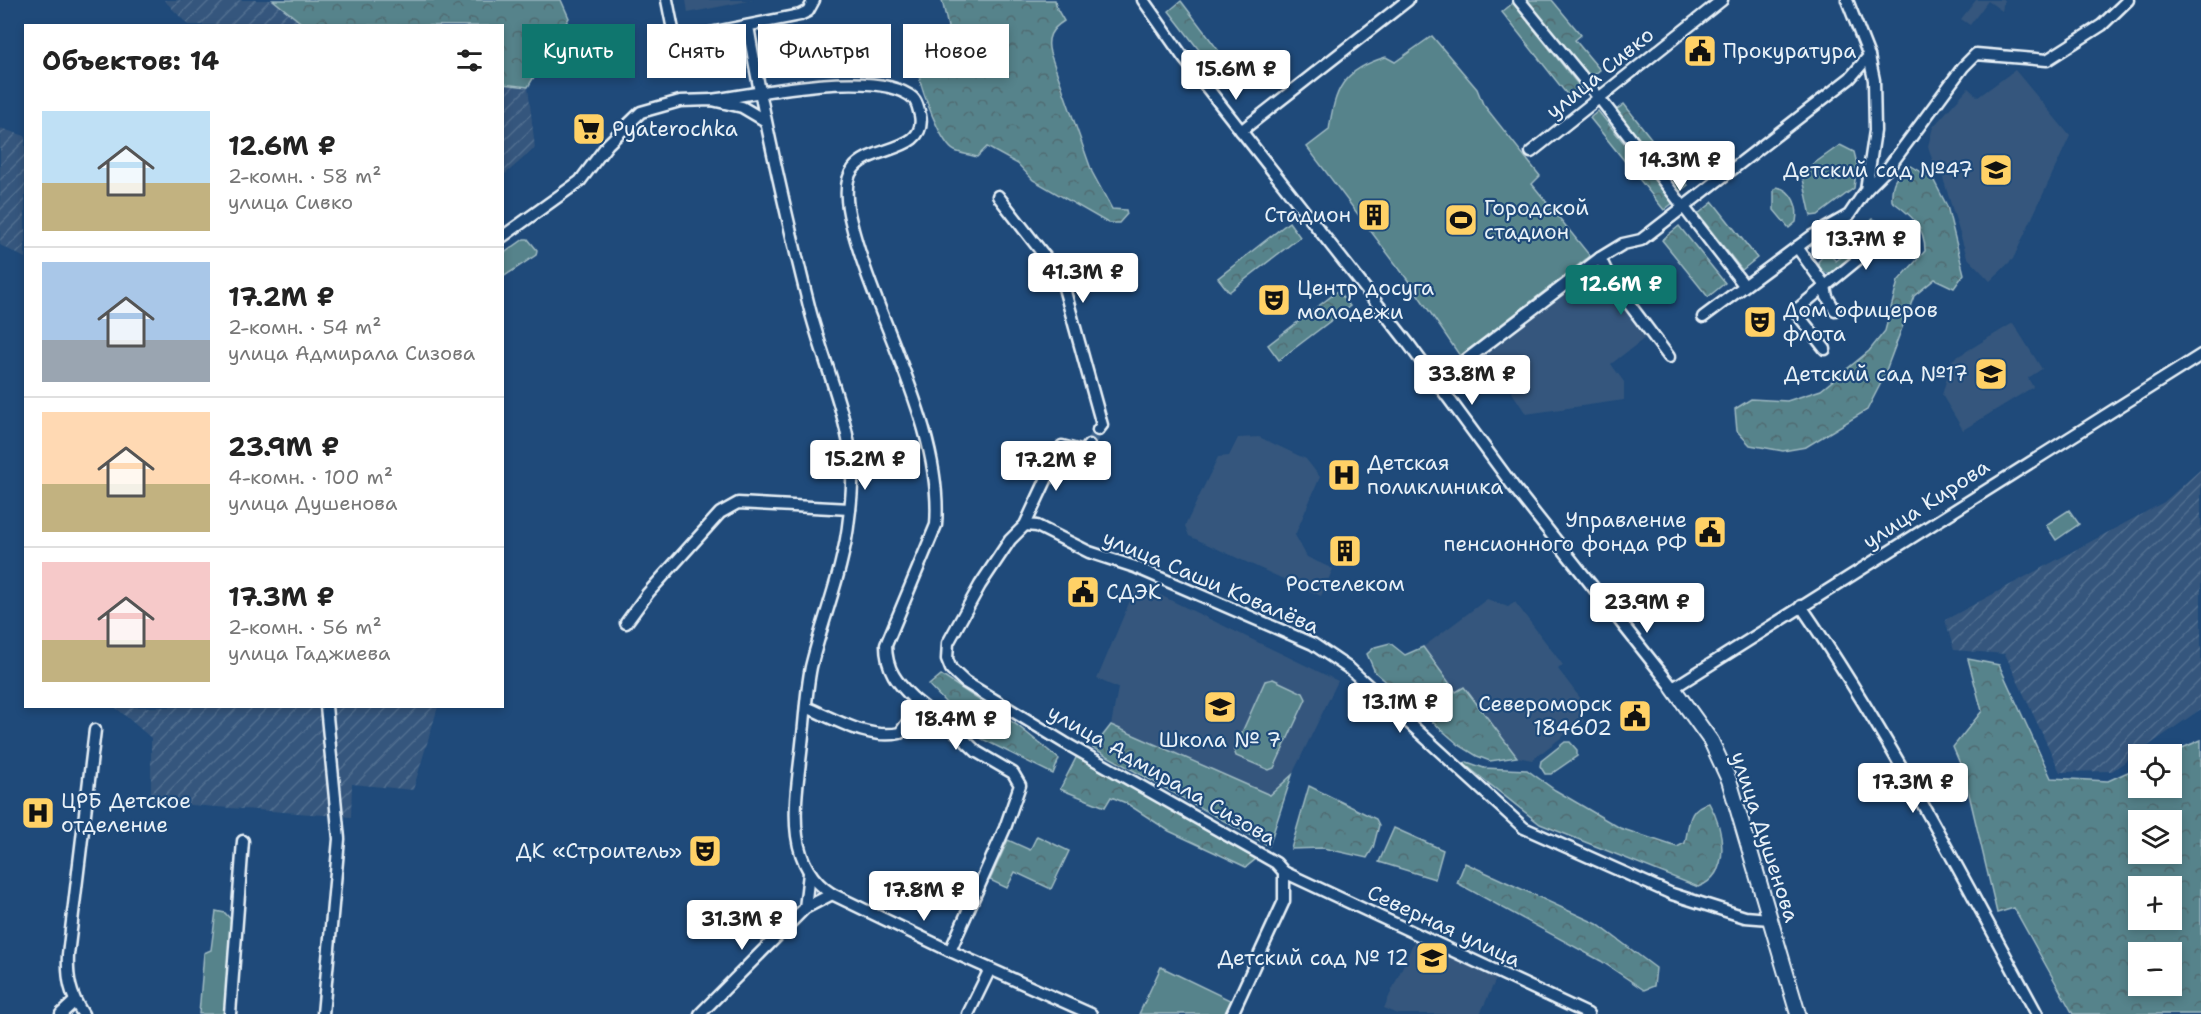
<!DOCTYPE html>
<html lang="ru">
<meta charset="utf-8">
<style>
:root{--surface:#fff;--page:#f6f6f6;--text:#222;--muted:#767676;--line:#e0e0e0;--accent:#0f766e}
body{margin:0;font-family:"Shantell Sans",sans-serif;background:var(--page);color:var(--text);height:100vh;display:flex;flex-direction:column;font-size:22px;white-space:nowrap}
*{box-sizing:border-box;margin:0}
p{font-size:20px;color:var(--muted)}
.icon{flex:none;width:33px;height:33px;fill:none;stroke:currentColor;stroke-width:2;stroke-linecap:round;stroke-linejoin:round}
.map{position:relative;flex:1;overflow:hidden}
.side{position:absolute;left:24px;top:24px;width:480px;height:684px;display:flex;flex-direction:column;background:var(--surface);border-radius:0px;box-shadow:0 3px 9px #0003}
.side>*{flex:none}
.top-card{position:absolute;left:522px;top:24px;width:570px;height:54px;display:flex;gap:12px}
.tools{position:absolute;left:2128px;top:744px;display:grid;gap:12px}
.tools a{display:grid;place-items:center;width:54px;height:54px;border-radius:0px;background:var(--surface);box-shadow:0 3px 9px #0003;font-size:30px}
.price{position:absolute;translate:-50% -51px;padding:0 14px;border-radius:6px;background:#fff;color:#222;font-size:20px;line-height:39px;filter:drop-shadow(0 2px 3px #0008)}
.price::after{content:'';position:absolute;left:50%;top:36px;width:18px;height:14px;margin-left:-9px;background:inherit;clip-path:polygon(0 0,100% 0,50% 100%)}
.price.on{background:var(--accent);color:#fff}
ul{padding:0;list-style:none}
li{display:flex;align-items:center;gap:18px;height:150px;padding:0 18px}
li+li{border-top:2px solid var(--line)}
li span{display:grid;place-items:center;flex:none;width:168px;height:120px;border-radius:0px;color:#555}
li>.icon{margin-inline-start:auto}
span .icon{width:72px;height:72px;fill:#fffc;stroke-width:1}
li b{font-size:26px}
h2{display:flex;justify-content:space-between;align-items:center;height:72px;padding:0 18px;font-size:26px}
.tag{padding:0 21px;border-radius:0px;background:var(--surface);box-shadow:0 3px 9px #0003;font-size:21px;line-height:54px}
.tag.on{background:var(--accent);color:#fff}
.map>svg:first-child{display:block}
.built{fill:#34567d}
.industrial{fill:url(#industrial-furrows)}
.green{fill:#56838b;stroke:#9fbac2;stroke-width:1.5}
.forest{fill:url(#forest-crowns);stroke:#9fbac2;stroke-width:1.5;fill-rule:evenodd}
.lines{fill:none;stroke-linecap:round;stroke-linejoin:round}
.minor-tunnel{stroke:#3d638d;stroke-width:10;stroke-dasharray:10 5;stroke-linecap:butt}
.minor-casing{stroke:#e8f1f8;stroke-width:15}
.major-casing{stroke:#e8f1f8;stroke-width:18}
.minor{stroke:#1f4a7a;stroke-width:10}
.major{stroke:#1f4a7a;stroke-width:14}
.labels{text-anchor:middle;stroke-width:4.5;stroke-linejoin:round;paint-order:stroke}
.poi-label{font-size:21px;fill:#e8f1f8;stroke:#1f4a7a;text-anchor:start}
.street-label{font-size:21px;fill:#e8f1f8;stroke:#1f4a7a}
</style>
<div class="map">
<svg width="2201" height="1014" viewBox="0 0 2201 1014">
<defs>
<pattern id="industrial-furrows" width="10" height="10" patternUnits="userSpaceOnUse" patternTransform="scale(1.5)"><rect width="10" height="10" fill="#34567d"/><path d="M-1 1l2-2M0 10L10 0M9 11l2-2" fill="none" stroke="#516f90"/></pattern>
<pattern id="forest-crowns" width="20" height="18" patternUnits="userSpaceOnUse" patternTransform="scale(1.5)"><rect width="20" height="18" fill="#56838b"/><path d="M2 6a3 3 0 1 1 6 0M12 15a3 3 0 1 1 6 0" fill="none" stroke="#506b71"/></pattern>
</defs>
<rect width="100%" height="100%" fill="#1f4a7a"/>
<filter id="ink" filterUnits="userSpaceOnUse"><feTurbulence type="fractalNoise" baseFrequency=".0167" numOctaves="2"/><feDisplacementMap in="SourceGraphic" scale="12" xChannelSelector="R" yChannelSelector="G"/><feConvolveMatrix kernelMatrix="1 2 1 2 8 2 1 2 1" color-interpolation-filters="sRGB"/></filter>
<g filter="url(#ink)">
<!-- built -->
<g class="built">
<polygon points="686,0 753,0 688,13"/>
<polygon points="1976,0 2004,0 2002,11 1988,1 1970,25 1961,19"/>
<polygon points="2015,70 2070,136 2013,259 1990,281 1967,257 1943,178 1933,162 1928,146 1933,127 1968,88 1978,97"/>
<polygon points="1594,271 1645,338 1611,364 1624,382 1624,400 1526,414 1487,354"/>
<polygon points="2013,323 2042,369 2028,378 2033,387 1963,430 1942,395 1952,360"/>
<polygon points="1259,437 1306,459 1320,477 1295,535 1307,557 1333,569 1321,596 1189,536 1185,526 1218,457 1229,456 1238,438"/>
<polygon points="1137,584 1338,681 1292,775 1270,795 1111,725 1118,688 1097,679"/>
<polygon points="1487,599 1508,607 1515,602 1563,665 1558,669 1587,707 1583,721 1532,760 1517,757 1464,687 1457,692 1423,647"/>
<polygon points="1415,939 1497,977 1480,1014 1398,1014 1384,1008"/>
</g>
<!-- industrial -->
<g class="industrial">
<polygon points="164,0 273,0 304,25 188,25"/>
<polygon points="503,84 528,87 535,148 503,176"/>
<polygon points="0,128 25,136 25,258 0,245"/>
<polygon points="2201,469 2201,709 2112,771 2060,772 2005,654 1954,650 1945,620 2164,502"/>
<polygon points="115,707 438,707 413,790 352,784 351,817 151,802 151,738"/>
</g>
<!-- green -->
<g class="green">
<path d="M1432,36L1477,89L1483,104L1540,176L1532,184L1590,256L1460,356L1410,283L1307,147L1329,130C1335,89 1342,70 1386,57L1395,62Z"/>
<polygon points="1840,145 1854,152 1857,164 1854,188 1818,215 1811,216 1803,179 1805,170"/>
<polygon points="1873,219 1882,223 1882,234 1860,252 1855,246 1868,235 1865,225"/>
<polygon points="524,239 528,239 537,250 536,255 503,277 503,254"/>
<polygon points="1849,251 1853,257 1831,274 1820,271 1818,262 1822,257 1832,257 1836,261"/>
<polygon points="2069,510 2079,524 2056,540 2046,525"/>
<polygon points="1273,679 1303,693 1306,699 1274,768 1269,770 1236,756 1234,750 1265,681"/>
<polygon points="1565,742 1570,742 1577,750 1577,756 1551,774 1545,774 1540,766 1541,761"/>
<polygon points="216,911 225,913 234,923 228,1014 199,1014 204,953 211,950"/>
<polygon points="1161,967 1234,1002 1228,1014 1139,1014"/>
</g>
<!-- forest -->
<g class="forest">
<polygon points="273,0 561,0 569,18 528,87 503,84 502,26 304,25"/>
<path d="M942,0H1055L1057,9L1064,21C1051,29 1046,38 1050,53L1092,172L1112,209L1126,210L1127,214L1119,223H1108L1033,180L1018,164L987,147L977,157C969,154 961,154 955,151C941,145 922,91 919,76C917,70 918,63 918,57L938,44L948,27Z"/>
<polygon points="1526,0 1552,0 1581,35 1575,40 1600,70 1590,78"/>
<polygon points="1181,1 1228,63 1216,72 1169,11"/>
<polygon points="1513,3 1581,88 1569,97 1502,12"/>
<polygon points="1624,104 1688,185 1679,192 1615,111"/>
<polygon points="1598,111 1673,203 1664,210 1590,118"/>
<path d="M1911,166L1933,179L1947,206L1964,274L1954,288L1935,279L1914,296L1882,381L1867,410L1806,447L1783,451L1750,445L1737,431L1735,409L1751,399L1787,401L1821,390L1869,351L1885,331L1898,281L1925,251C1925,226 1911,215 1892,201C1891,182 1895,176 1911,166Z"/>
<path d="M1777,187C1793,190 1799,208 1796,222L1789,228L1774,210V190Z"/>
<polygon points="1713,202 1757,258 1742,270 1698,214"/>
<polygon points="1289,222 1300,237 1229,292 1218,278"/>
<polygon points="1679,226 1725,283 1708,297 1662,240"/>
<polygon points="1338,291 1350,306 1279,360 1268,345"/>
<polygon points="1390,643 1405,655 1423,647 1456,692 1464,687 1517,757 1490,761 1477,756 1459,745 1375,672 1367,654 1375,647"/>
<path d="M1968,659L1999,665L2051,778L2108,781L2139,767V788H2172V754H2168L2201,740V1014H2073L2014,908L1997,913L1964,773L1953,747L1982,711ZM2139,820H2172V854H2139ZM2139,886H2172V920H2139ZM2139,952H2172V986H2139Z"/>
<polygon points="941,675 1017,725 1059,759 1053,774 978,737 929,685"/>
<polygon points="1111,725 1270,795 1292,775 1269,846 1093,748"/>
<polygon points="1077,756 1256,859 1246,867 1169,831 1126,803 1111,797 1105,807 1060,789"/>
<path d="M1467,762L1484,768L1527,770L1555,790L1620,828L1677,847L1685,843C1689,825 1688,807 1709,803C1724,829 1732,874 1698,887L1540,824L1463,763Z"/>
<polygon points="1309,786 1376,819 1379,825 1373,848 1367,858 1323,848 1291,849"/>
<polygon points="1394,828 1443,850 1435,879 1379,862"/>
<polygon points="1037,836 1069,851 1051,889 1015,872 1007,888 990,880 1008,840 1030,850"/>
<polygon points="1465,863 1597,924 1656,968 1654,986 1644,990 1601,961 1457,883"/>
</g>
<g class="lines">
<!-- minor-tunnel -->
<polyline class="minor-tunnel" points="1089,445 1098,430"/>
<defs>
<g id="minor">
<polyline points="667,0 675,40 800,15 808,11 814,0"/>
<polyline points="1143,0 1183,57 1408,343 1513,486 1673,688 2201,355"/>
<polyline points="1519,0 1600,99 1744,285"/>
<path d="M748,26C764,122 786,215 810,310C822,356 842,402 850,450C854,471 852,496 849,518C844,569 823,617 811,667C806,692 805,719 802,744C797,794 781,862 832,894L950,951L1091,1014"/>
<path d="M712,100C757,94 878,67 913,98C918,103 918,109 920,115C928,153 870,145 853,169C843,182 847,207 851,222C874,317 944,429 936,525L886,645C886,670 897,683 914,699L910,719L900,733C868,740 835,719 806,707"/>
<polyline points="1241,131 1408,0"/>
<polyline points="1531,152 1722,0"/>
<polyline points="1866,190 1889,167 1963,67 1976,54 2047,60 2102,25 2128,0"/>
<polyline points="998,196 1061,277 1102,425 1098,430"/>
<polyline points="502,237 580,181 608,144 641,112 680,101 712,100 742,107 764,120"/>
<polyline points="1797,247 1825,286 1827,297 1835,310"/>
<polyline points="1600,258 1609,277 1669,357"/>
<polyline points="1703,317 1812,236 1849,215 1866,190 1875,131 1874,80 1869,56"/>
<polyline points="1825,349 1795,311 1890,233"/>
<polyline points="1466,360 1600,258 1623,244 1641,240 1850,78 1869,56 1847,0"/>
<polyline points="1089,445 1084,452 1062,446 1025,525 1010,540 980,585 948,643 947,659 951,669 965,682 1065,743 1276,863 1284,872 1284,901 1232,1014"/>
<polyline points="1025,525 1037,526 1089,552 1135,567 1313,644 1350,669 1524,828 1672,894 1745,917 1770,919"/>
<path d="M1801,606C1890,736 1962,876 2037,1014"/>
<polyline points="626,623 648,593 720,513 738,503 850,509"/>
<polyline points="914,699 958,734 977,752 1013,773 1020,785 1005,828 950,951"/>
<polyline points="1284,872 1588,1014"/>
<polyline points="805,908 809,873"/>
<polyline points="61,1014 74,1002"/>
<path d="M83,1014C70,995 67,978 68,955L95,730"/>
<polyline points="230,1014 243,841"/>
<polyline points="323,1014 339,839 326,706"/>
<polyline points="700,1014 805,908 832,894"/>
<polyline points="968,1014 990,969"/>
</g>
<polyline id="major" points="1673,688 1711,741 1729,780 1798,1014"/>
</defs>
<!-- minor casing -->
<use href="#minor" class="minor-casing"/>
<!-- major casing -->
<use href="#major" class="major-casing"/>
<!-- minor -->
<use href="#minor" class="minor"/>
<!-- major -->
<use href="#major" class="major"/>
</g>
</g>
<!-- icons -->
<defs>
<symbol id="civic-square" viewBox="-11 -11 22 22"><rect x="-9" y="-9" width="18" height="18" rx="4" fill="#ffd166" stroke="#1f4a7a"/><path d="M-.6-6.5H3V-4.5H.6V-3L4-1V1h2V6H-6V1h2V-1L-.6-3ZM-1.2 2.5V6h2.4V2.5Z" fill="#111"/></symbol>
<symbol id="supermarket-square" viewBox="-11 -11 22 22"><rect x="-9" y="-9" width="18" height="18" rx="4" fill="#ffd166" stroke="#1f4a7a"/><path d="M-6-5.5h2.5l.6 2H6L4.5 2H-2.5L-4.4-4H-6ZM-1.5 3.2a1.3 1.3 0 1 0 .1 0ZM3 3.2a1.3 1.3 0 1 0 .1 0Z" fill="#111"/></symbol>
<symbol id="school-square" viewBox="-11 -11 22 22"><rect x="-9" y="-9" width="18" height="18" rx="4" fill="#ffd166" stroke="#1f4a7a"/><path d="M0-5L7-2L0 1L-7-2ZM-4 1L0 2.5L4 1V4Q0 6-4 4Z" fill="#111"/></symbol>
<symbol id="building-square" viewBox="-11 -11 22 22"><rect x="-9" y="-9" width="18" height="18" rx="4" fill="#ffd166" stroke="#1f4a7a"/><path d="M-4-6H4V6H1V3H-1V6H-4ZM-2.5-4.3h1.7v1.8h-1.7ZM.8-4.3h1.7v1.8H.8ZM-2.5-1h1.7V.8h-1.7ZM.8-1h1.7V.8H.8Z" fill="#111"/></symbol>
<symbol id="stadium-square" viewBox="-11 -11 22 22"><rect x="-9" y="-9" width="18" height="18" rx="4" fill="#ffd166" stroke="#1f4a7a"/><path d="M0-5a6.5 5 0 1 0 0 10a6.5 5 0 1 0 0-10ZM-3.5-1.8h7v3.6h-7Z" fill="#111"/></symbol>
<symbol id="theatre-square" viewBox="-11 -11 22 22"><rect x="-9" y="-9" width="18" height="18" rx="4" fill="#ffd166" stroke="#1f4a7a"/><path d="M-5-5.5Q0-4 5-5.5V0Q5 5 0 6Q-5 5-5 0ZM-3.3-2.5H-1v1.5H-3.3ZM1-2.5H3.3v1.5H1ZM-2.8 1Q0 5.5 2.8 1Z" fill="#111"/></symbol>
<symbol id="hospital-square" viewBox="-11 -11 22 22"><rect x="-9" y="-9" width="18" height="18" rx="4" fill="#ffd166" stroke="#1f4a7a"/><path d="M-5-5h3v3.5h4V-5h3V5h-3V1.5h-4V5h-3Z" fill="#111"/></symbol>
</defs>
<g fill-rule="evenodd">
<use href="#civic-square" x="1681" y="32" width="38" height="38"/>
<use href="#supermarket-square" x="570" y="110" width="38" height="38"/>
<use href="#school-square" x="1977" y="151" width="38" height="38"/>
<use href="#building-square" x="1355" y="196" width="38" height="38"/>
<use href="#stadium-square" x="1442" y="201" width="38" height="38"/>
<use href="#theatre-square" x="1255" y="281" width="38" height="38"/>
<use href="#theatre-square" x="1741" y="303" width="38" height="38"/>
<use href="#school-square" x="1972" y="355" width="38" height="38"/>
<use href="#hospital-square" x="1325" y="456" width="38" height="38"/>
<use href="#civic-square" x="1691" y="513" width="38" height="38"/>
<use href="#building-square" x="1326" y="532" width="38" height="38"/>
<use href="#civic-square" x="1064" y="573" width="38" height="38"/>
<use href="#school-square" x="1201" y="688" width="38" height="38"/>
<use href="#civic-square" x="1616" y="697" width="38" height="38"/>
<use href="#hospital-square" x="19" y="794" width="38" height="38"/>
<use href="#theatre-square" x="686" y="832" width="38" height="38"/>
<use href="#school-square" x="1413" y="939" width="38" height="38"/>
</g>
<g class="labels">
<!-- poi labels -->
<g class="poi-label">
<text x="1723" y="58">Прокуратура</text>
<text x="612" y="136">Pyaterochka</text>
<text x="1973" y="177" text-anchor="end">Детский сад №47</text>
<text x="1484" y="215">Городской<tspan x="1484" dy="24">стадион</tspan></text>
<text x="1351" y="222" text-anchor="end">Стадион</text>
<text x="1297" y="295">Центр досуга<tspan x="1297" dy="24">молодежи</tspan></text>
<text x="1783" y="317">Дом офицеров<tspan x="1783" dy="24">флота</tspan></text>
<text x="1968" y="381" text-anchor="end">Детский сад №17</text>
<text x="1367" y="470">Детская<tspan x="1367" dy="24">поликлиника</tspan></text>
<text x="1687" y="527" text-anchor="end">Управление<tspan x="1687" dy="24">пенсионного фонда РФ</tspan></text>
<text x="1345" y="591" text-anchor="middle">Ростелеком</text>
<text x="1106" y="599">СДЭК</text>
<text x="1612" y="711" text-anchor="end">Североморск<tspan x="1612" dy="24">184602</tspan></text>
<text x="1220" y="747" text-anchor="middle">Школа № 7</text>
<text x="61" y="808">ЦРБ Детское<tspan x="61" dy="24">отделение</tspan></text>
<text x="682" y="858" text-anchor="end">ДК «Строитель»</text>
<text x="1409" y="965" text-anchor="end">Детский сад № 12</text>
</g>
<!-- street labels -->
<g class="street-label">
<text transform="translate(1600 73) rotate(-39)" y="7">улица Сивко</text>
<text transform="translate(1926 504) rotate(-33)" y="7">улица Кирова</text>
<text transform="translate(1211 582) rotate(23)" y="7">улица Саши Ковалёва</text>
<text transform="translate(1162 775) rotate(30)" y="7">улица Адмирала Сизова</text>
<text transform="translate(1765 837) rotate(72)" y="7">улица Душенова</text>
<text transform="translate(1444 926) rotate(25)" y="7">Северная улица</text>
</g>
</g>
</svg>
<div class="tools">
<a><svg class="icon" aria-label="locate" viewBox="0 0 24 24"><circle cx="12" cy="12" r="6"/><path d="M12 2v4M12 18v4M2 12h4M18 12h4"/></svg></a>
<a><svg class="icon" aria-label="layers" viewBox="0 0 24 24"><path d="M12 4l9 5-9 5-9-5zM3 14l9 5 9-5"/></svg></a>
<a>+</a>
<a>−</a>
</div>
<b class="price" style="left:1236px;top:101px">15.6M ₽</b>
<b class="price" style="left:1680px;top:192px">14.3M ₽</b>
<b class="price" style="left:1866px;top:271px">13.7M ₽</b>
<b class="price" style="left:1083px;top:304px">41.3M ₽</b>
<b class="price on" style="left:1621px;top:316px">12.6M ₽</b>
<b class="price" style="left:1472px;top:406px">33.8M ₽</b>
<b class="price" style="left:865px;top:491px">15.2M ₽</b>
<b class="price" style="left:1056px;top:492px">17.2M ₽</b>
<b class="price" style="left:1647px;top:634px">23.9M ₽</b>
<b class="price" style="left:1400px;top:734px">13.1M ₽</b>
<b class="price" style="left:956px;top:751px">18.4M ₽</b>
<b class="price" style="left:1913px;top:814px">17.3M ₽</b>
<b class="price" style="left:924px;top:922px">17.8M ₽</b>
<b class="price" style="left:742px;top:951px">31.3M ₽</b>
<div class="top-card">
<a class="tag on">Купить</a>
<a class="tag">Снять</a>
<a class="tag">Фильтры</a>
<a class="tag">Новое</a>
</div>
<section class="side">
<h2>Объектов: 14<svg class="icon" aria-label="filters" viewBox="0 0 24 24"><path d="M4 7h16M4 17h16"/><circle cx="9" cy="7" r="2"/><circle cx="15" cy="17" r="2"/></svg></h2>
<ul>
<li><span style="background:linear-gradient(#bfe0f5 60%,#c2b280 0)"><svg class="icon" aria-label="home" viewBox="0 0 24 24"><path d="M3 11l9-7 9 7M6 9v11h12V9"/></svg></span><div><b>12.6M ₽</b><p>2-комн. · 58 m²</p><p>улица Сивко</p></div></li>
<li><span style="background:linear-gradient(#a9c7e8 65%,#9aa5b1 0)"><svg class="icon" aria-label="home" viewBox="0 0 24 24"><path d="M3 11l9-7 9 7M6 9v11h12V9"/></svg></span><div><b>17.2M ₽</b><p>2-комн. · 54 m²</p><p>улица Адмирала Сизова</p></div></li>
<li><span style="background:linear-gradient(#ffd9b3 60%,#c2b280 0)"><svg class="icon" aria-label="home" viewBox="0 0 24 24"><path d="M3 11l9-7 9 7M6 9v11h12V9"/></svg></span><div><b>23.9M ₽</b><p>4-комн. · 100 m²</p><p>улица Душенова</p></div></li>
<li><span style="background:linear-gradient(#f6c9c9 65%,#c2b280 0)"><svg class="icon" aria-label="home" viewBox="0 0 24 24"><path d="M3 11l9-7 9 7M6 9v11h12V9"/></svg></span><div><b>17.3M ₽</b><p>2-комн. · 56 m²</p><p>улица Гаджиева</p></div></li>
</ul>
</section>
</div>
